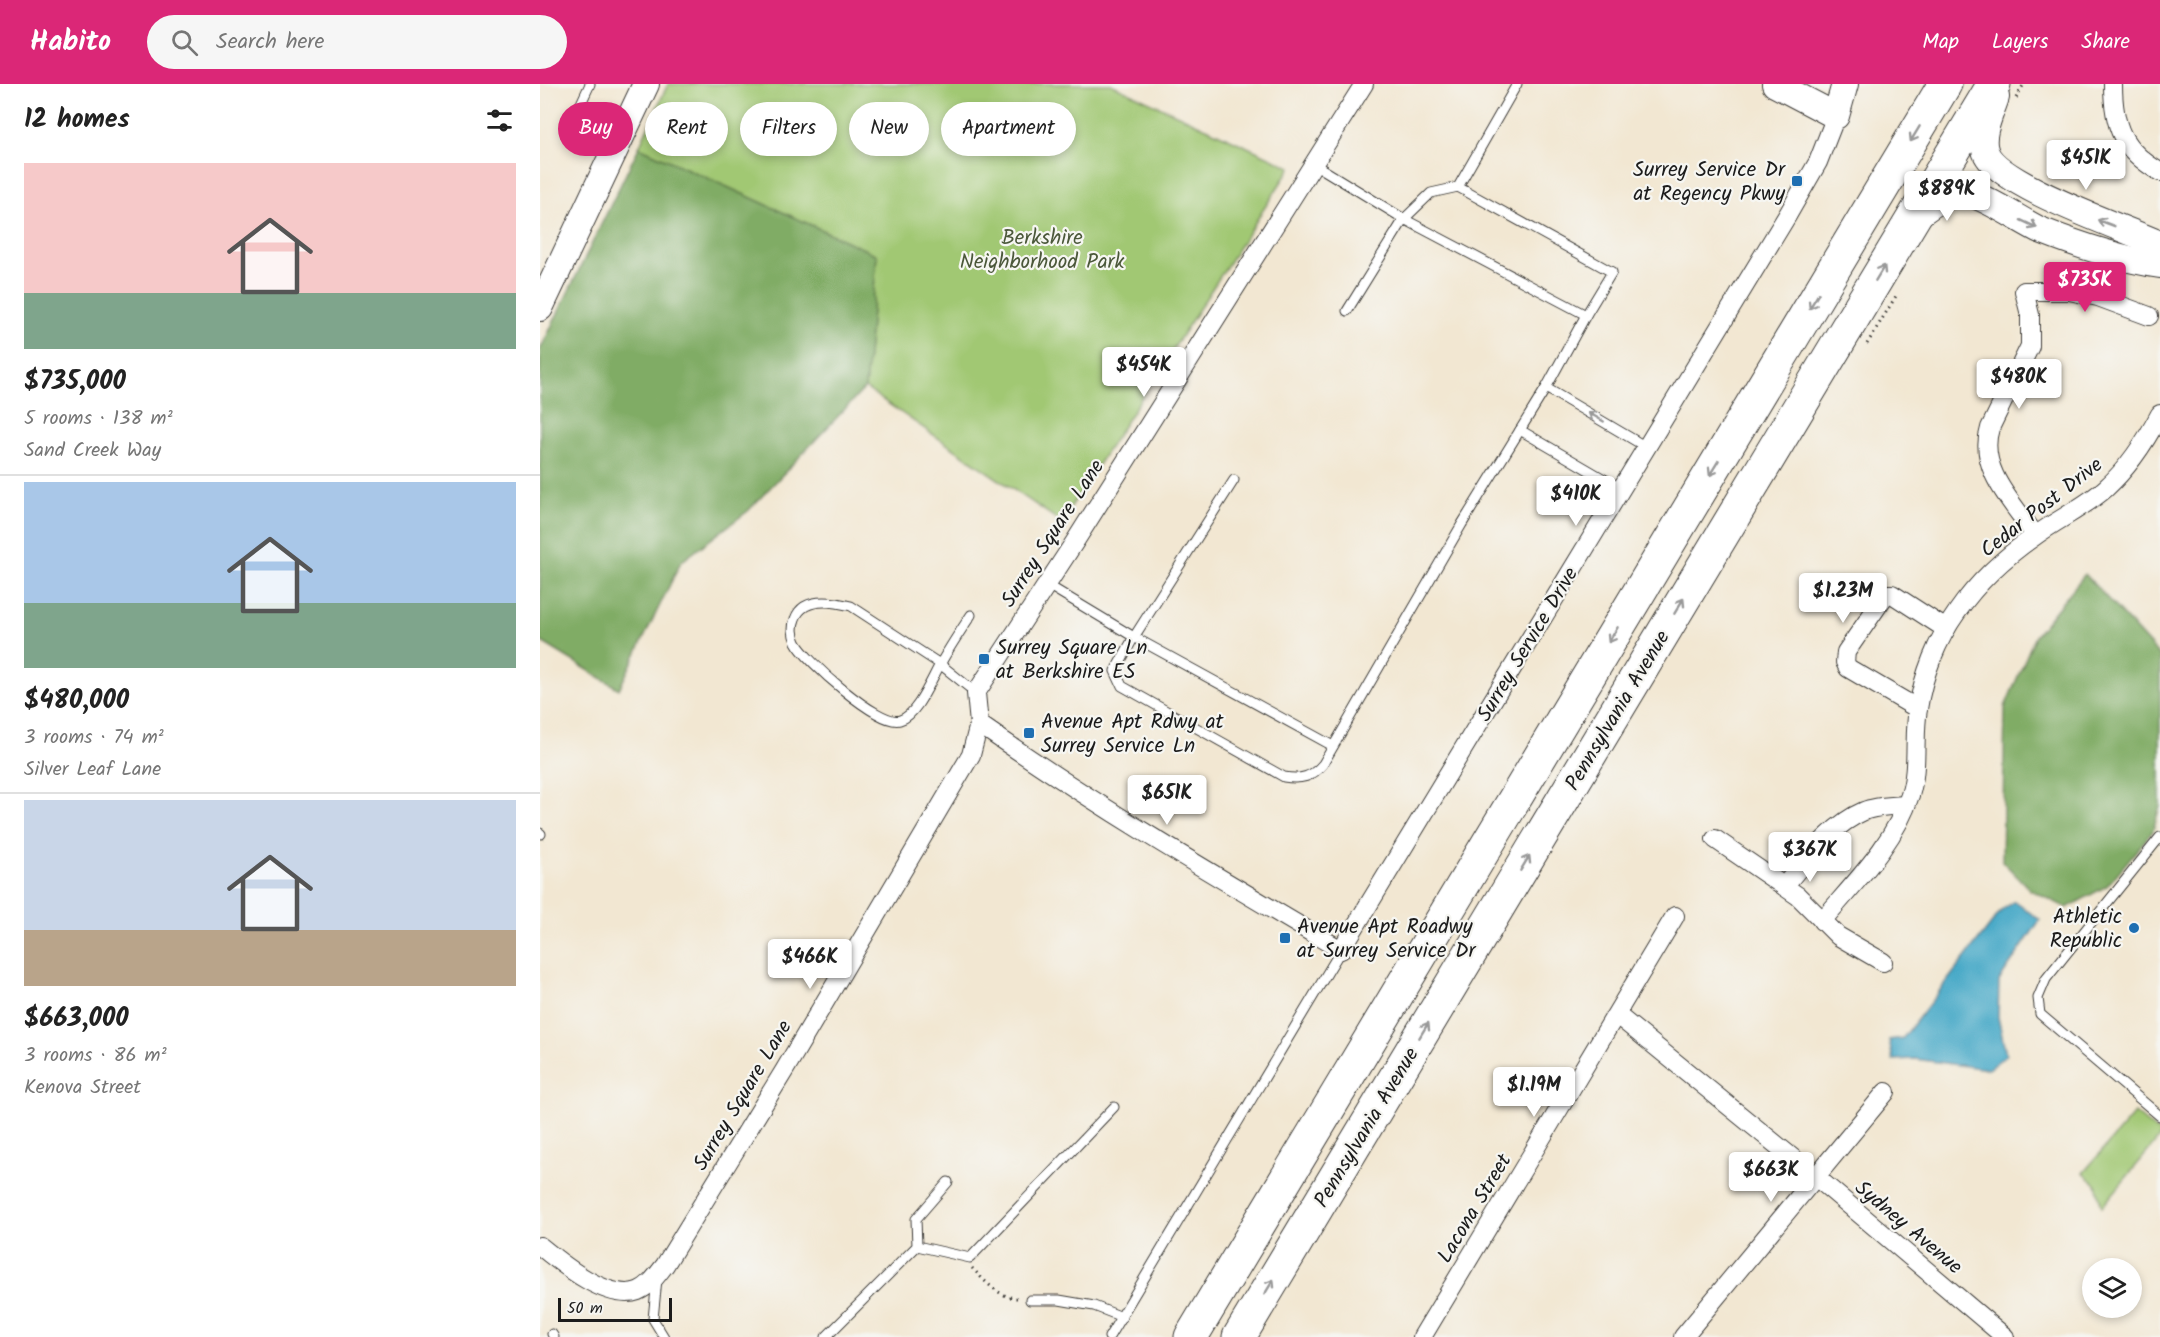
<!DOCTYPE html>
<meta charset="utf-8">
<style>
:root{--surface:#fff;--page:#f6f6f6;--text:#222;--muted:#767676;--line:#e0e0e0;--accent:#db2777}
body{margin:0;font-family:Kalam,sans-serif;background:var(--page);color:var(--text);height:100vh;display:flex;flex-direction:column;font-size:22px;white-space:nowrap}
*{box-sizing:border-box;margin:0}
p{font-size:20px;color:var(--muted)}
.icon{flex:none;width:33px;height:33px;fill:none;stroke:currentColor;stroke-width:2;stroke-linecap:round;stroke-linejoin:round}
.map{position:relative;flex:1;overflow:hidden}
.sheet{display:flex;flex-direction:column;background:var(--surface);width:540px}
.sheet>*{flex:none}
.guide{position:absolute;left:18px;top:18px;width:570px;height:54px;display:flex;gap:12px}
.buttons{position:absolute;left:1542px;top:1174px;display:grid;gap:12px}
.buttons a{display:grid;place-items:center;width:60px;height:60px;border-radius:50%;background:var(--surface);box-shadow:0 3px 9px #0003;font-size:30px}
.scale{position:absolute;left:18px;bottom:15px;width:114px;box-sizing:border-box;padding-left:6px;border:3px solid #1c1c1c;border-top:0;font-size:16px;line-height:21px;white-space:nowrap;color:#1c1c1c;-webkit-text-stroke:4px #f6f6f2;paint-order:stroke}
.price{position:absolute;translate:-50% -51px;padding:0 14px;border-radius:6px;background:#fff;color:#222;font-size:20px;line-height:39px;filter:drop-shadow(0 2px 3px #0008)}
.price::after{content:'';position:absolute;left:50%;top:36px;width:18px;height:14px;margin-left:-9px;background:inherit;clip-path:polygon(0 0,100% 0,50% 100%)}
.price.on{background:var(--accent);color:#fff}
ul{padding:0;list-style:none}
li{display:grid;align-content:center;gap:12px;height:318px;padding:0 24px}
li+li{border-top:2px solid var(--line)}
li span{display:grid;place-items:center;height:186px;border-radius:0px;color:#555}
li>.icon{margin-inline-start:auto}
span .icon{width:108px;height:108px;fill:#fffc;stroke-width:1}
li b{font-size:26px}
h2{display:flex;justify-content:space-between;align-items:center;height:72px;padding:0 24px;font-size:26px}
.tag{padding:0 21px;border-radius:27px;background:var(--surface);box-shadow:0 3px 9px #0003;font-size:21px;line-height:54px}
.tag.on{background:var(--accent);color:#fff}
header{display:flex;align-items:center;gap:36px;box-sizing:border-box;height:84px;padding:0 30px;background:var(--accent);color:#fff}
header strong{font-size:28px}
nav{display:flex;gap:33px;margin-inline-start:auto;font-size:21px}
.search{width:420px;height:54px;background:var(--page);display:flex;align-items:center;gap:15px;box-sizing:border-box;padding:0 21px;border-radius:33px;color:var(--muted);font-size:22px}
main{display:flex;flex:1;min-height:0}
.map>svg:first-child{display:block}
.green{fill:#a1c873;stroke:#5e7248;stroke-width:1.5}
.forest{fill:#80ac65;stroke:#4e6440;stroke-width:1.5}
.water{fill:#47a9c7;stroke:#326272;stroke-width:1.5}
.lines{fill:none;stroke-linecap:round;stroke-linejoin:round}
.lane-casing{stroke:#3c3a37;stroke-width:11}
.street-casing{stroke:#3c3a37;stroke-width:20}
.secondary-casing{stroke:#3c3a37;stroke-width:28}
.highway-casing{stroke:#3c3a37;stroke-width:35}
.path{stroke:#3c3a37;stroke-width:3;stroke-dasharray:1.5 4.5;stroke-linecap:butt}
.lane{stroke:#fff;stroke-width:9}
.street{stroke:#fff;stroke-width:18}
.secondary{stroke:#fff;stroke-width:26}
.highway{stroke:#fff;stroke-width:33}
.oneway{stroke:#999}
.poi-dot{fill:#1f6fb2;stroke:#f6f6f2;stroke-width:2}
.labels{text-anchor:middle;stroke-width:4.5;stroke-linejoin:round;paint-order:stroke}
.poi-label{font-size:21px;fill:#1c1c1c;stroke:#f6f6f2;text-anchor:start}
.park-label{font-size:21px;fill:#4b583a;stroke:#f6f6f2}
.street-label{font-size:21px;fill:#1c1c1c;stroke:#f6f6f2}
</style>
<header>
<strong>Habito</strong>
<div class="search"><svg class="icon" aria-label="search" viewBox="0 0 24 24"><circle cx="10" cy="10" r="6"/><path d="M15 15l6 6"/></svg>Search here</div>
<nav><a>Map</a><a>Layers</a><a>Share</a></nav>
</header>
<main>
<section class="sheet">
<h2>12 homes<svg class="icon" aria-label="filters" viewBox="0 0 24 24"><path d="M4 7h16M4 17h16"/><circle cx="9" cy="7" r="2"/><circle cx="15" cy="17" r="2"/></svg></h2>
<ul>
<li><span style="background:linear-gradient(#f6c9c9 70%,#7fa58c 0)"><svg class="icon" aria-label="home" viewBox="0 0 24 24"><path d="M3 11l9-7 9 7M6 9v11h12V9"/></svg></span><div><b>$735,000</b><p>5 rooms · 138 m²</p><p>Sand Creek Way</p></div></li>
<li><span style="background:linear-gradient(#a9c7e8 65%,#7fa58c 0)"><svg class="icon" aria-label="home" viewBox="0 0 24 24"><path d="M3 11l9-7 9 7M6 9v11h12V9"/></svg></span><div><b>$480,000</b><p>3 rooms · 74 m²</p><p>Silver Leaf Lane</p></div></li>
<li><span style="background:linear-gradient(#c9d6e8 70%,#b9a48a 0)"><svg class="icon" aria-label="home" viewBox="0 0 24 24"><path d="M3 11l9-7 9 7M6 9v11h12V9"/></svg></span><div><b>$663,000</b><p>3 rooms · 86 m²</p><p>Kenova Street</p></div></li>
</ul>
</section>
<div class="map">
<svg width="1620" height="1253" viewBox="0 0 1620 1253">
<rect width="100%" height="100%" fill="#f6f6f2"/>
<filter id="ink" filterUnits="userSpaceOnUse"><feTurbulence type="fractalNoise" baseFrequency=".0167" numOctaves="2"/><feDisplacementMap in="SourceGraphic" scale="12" xChannelSelector="R" yChannelSelector="G"/><feConvolveMatrix kernelMatrix="1 2 1 2 8 2 1 2 1" color-interpolation-filters="sRGB"/></filter>
<filter id="wash" filterUnits="userSpaceOnUse"><feTurbulence type="fractalNoise" baseFrequency=".008" numOctaves="4" result="noise"/><feDisplacementMap in="SourceGraphic" scale="24" xChannelSelector="R" yChannelSelector="G"/><feGaussianBlur stdDeviation="1.35" result="paint"/><feColorMatrix in="noise" values="0 0 0 0 0 0 0 0 0 0 0 0 0 0 0 0 0 1.4 0 .05"/><feComposite in="paint" operator="in"/></filter>
<g filter="url(#wash)">
<rect width="100%" height="100%" fill="#f2e7d2"/>
<!-- green -->
<g class="green">
<polygon points="128,0 571,0 751,83 521,438 325,304 337,171 99,63"/>
<polygon points="1595,1029 1620,1050 1620,1053 1562,1123 1556,1100 1543,1089"/>
</g>
<!-- forest -->
<g class="forest">
<polygon points="99,63 337,171 325,304 208,427 141,478 79,605 0,557 0,266"/>
<polygon points="1545,490 1620,572 1620,722 1613,747 1567,802 1527,824 1490,806 1462,777 1465,623 1495,552"/>
</g>
<!-- water -->
<polygon class="water" points="1474,817 1500,836 1459,897 1458,933 1466,971 1448,985 1375,975 1353,976 1349,956 1363,954 1461,827"/>
</g>
<g filter="url(#ink)">
<g class="lines">
<defs>
<g id="lane">
<polyline points="50,0 37,28 80,48"/>
<polyline points="774,80 864,135 1046,231"/>
<polyline points="807,227 864,135 891,109 918,103 977,0"/>
<polyline points="1006,304 1106,363"/>
<polyline points="980,346 1081,405"/>
<path d="M694,396L594,553L575,587L582,602L744,693C761,696 772,693 783,680L922,440L1006,304L1046,231L1072,188L918,103"/>
<polyline points="506,500 594,553 793,662"/>
<path d="M431,531C421,546 411,561 402,577C392,593 378,631 360,636C340,643 265,576 256,558C253,551 252,542 255,535C263,512 292,517 311,522L400,580L436,609"/>
<polyline points="0,749 1,750"/>
<polyline points="1620,753 1506,895 1498,914 1500,930 1620,1032"/>
<polyline points="377,1162 430,1174 574,1023"/>
<polyline points="117,1195 113,1235 124,1253"/>
<polyline points="490,1216 519,1216 554,1222 582,1233"/>
<polyline points="12,1250 14,1253"/>
<polyline points="286,1253 377,1162 376,1135 408,1098"/>
<polyline points="569,1253 801,866"/>
</g>
<g id="street">
<path d="M1573,0C1573,42 1582,66 1620,88"/>
<path d="M1495,451C1474,420 1437,385 1450,344L1490,262V231L1484,207H1529L1558,213L1609,232"/>
<polyline points="1378,625 1308,584 1305,578 1306,568 1346,510 1352,510 1406,545"/>
<path d="M439,640C556,722 679,794 801,866L1247,132L1278,78L1296,32"/>
<polyline points="1175,755 1258,812 1298,852 1343,878"/>
<path d="M1245,801C1267,775 1291,741 1324,727C1336,722 1353,722 1366,721"/>
<path d="M1282,837C1314,799 1355,759 1370,711C1379,683 1373,653 1378,625C1383,591 1397,556 1417,528C1437,499 1466,472 1495,452C1518,435 1545,423 1566,404C1589,383 1606,357 1620,330"/>
<polyline points="1077,931 1276,1093 1465,1253"/>
<path d="M0,1162C22,1180 68,1218 98,1207C110,1202 117,1191 125,1181L244,987L431,671L439,640L436,609L534,459L824,0"/>
<polyline points="882,1253 1135,832"/>
<polyline points="1143,1253 1346,1008"/>
</g>
<g id="secondary">
<polyline points="1235,0 1296,32 1305,0"/>
<path d="M1456,13C1451,29 1440,50 1445,66C1453,100 1587,145 1620,160"/>
<path d="M1376,132C1390,123 1405,109 1421,108C1439,108 1481,137 1500,146C1538,161 1580,175 1620,181"/>
<polyline points="0,224 106,0"/>
</g>
<g id="highway">
<polyline points="651,1253 1405,0"/>
<polyline points="699,1253 1454,0"/>
</g>
</defs>
<!-- lane casing -->
<use href="#lane" class="lane-casing"/>
<!-- street casing -->
<use href="#street" class="street-casing"/>
<!-- secondary casing -->
<use href="#secondary" class="secondary-casing"/>
<!-- highway casing -->
<use href="#highway" class="highway-casing"/>
<!-- path -->
<g class="path">
<polyline points="1476,14 1484,0"/>
<polyline points="1327,260 1356,212"/>
<path d="M432,1184C445,1197 459,1214 478,1214"/>
</g>
<!-- lane -->
<use href="#lane" class="lane"/>
<!-- street -->
<use href="#street" class="street"/>
<!-- secondary -->
<use href="#secondary" class="secondary"/>
<!-- highway -->
<use href="#highway" class="highway"/>
</g>
<!-- one-way arrows -->
<defs><path id="oneway-shaft" d="M-6 0H5M1.5-3L5.5 0L1.5 3" fill="none" stroke-width="1.6" stroke-linecap="round" stroke-linejoin="round" transform="scale(1.5)"/></defs>
<g class="oneway">
<use href="#oneway-shaft" transform="translate(1375 50) rotate(121)"/>
<use href="#oneway-shaft" transform="translate(1566 139) rotate(-159)"/>
<use href="#oneway-shaft" transform="translate(1489 140) rotate(25)"/>
<use href="#oneway-shaft" transform="translate(1340 189) rotate(-59)"/>
<use href="#oneway-shaft" transform="translate(1274 217) rotate(121)"/>
<use href="#oneway-shaft" transform="translate(1056 333) rotate(-150)"/>
<use href="#oneway-shaft" transform="translate(1174 384) rotate(121)"/>
<use href="#oneway-shaft" transform="translate(1139 522) rotate(-59)"/>
<use href="#oneway-shaft" transform="translate(1073 551) rotate(121)"/>
<use href="#oneway-shaft" transform="translate(985 779) rotate(-59)"/>
<use href="#oneway-shaft" transform="translate(884 946) rotate(-59)"/>
<use href="#oneway-shaft" transform="translate(729 1203) rotate(-59)"/>
</g>
</g>
<!-- markers -->
<g class="poi-dot">
<rect x="1251" y="91" width="12" height="12" rx="3"/>
<rect x="438" y="569" width="12" height="12" rx="3"/>
<rect x="483" y="643" width="12" height="12" rx="3"/>
<circle cx="1594" cy="844" r="6"/>
<rect x="739" y="848" width="12" height="12" rx="3"/>
</g>
<g class="labels">
<!-- poi labels -->
<g class="poi-label">
<text x="1245" y="92" text-anchor="end">Surrey Service Dr<tspan x="1245" dy="24">at Regency Pkwy</tspan></text>
<text x="456" y="570">Surrey Square Ln<tspan x="456" dy="24">at Berkshire ES</tspan></text>
<text x="501" y="644">Avenue Apt Rdwy at<tspan x="501" dy="24">Surrey Service Ln</tspan></text>
<text x="1582" y="839" text-anchor="end">Athletic<tspan x="1582" dy="24">Republic</tspan></text>
<text x="757" y="849">Avenue Apt Roadwy<tspan x="757" dy="24">at Surrey Service Dr</tspan></text>
</g>
<!-- park labels -->
<g class="park-label">
<text x="502" y="160">Berkshire<tspan x="502" dy="24">Neighborhood Park</tspan></text>
</g>
<!-- street labels -->
<g class="street-label">
<text transform="translate(1501 423) rotate(-38)" y="7">Cedar Post Drive</text>
<text transform="translate(512 449) rotate(-57)" y="7">Surrey Square Lane</text>
<text transform="translate(987 560) rotate(-59)" y="7">Surrey Service Drive</text>
<text transform="translate(1077 626) rotate(-59)" y="7">Pennsylvania Avenue</text>
<text transform="translate(202 1011) rotate(-59)" y="7">Surrey Square Lane</text>
<text transform="translate(826 1043) rotate(-59)" y="7">Pennsylvania Avenue</text>
<text transform="translate(934 1124) rotate(-59)" y="7">Lacona Street</text>
<text transform="translate(1369 1143) rotate(40)" y="7">Sydney Avenue</text>
</g>
</g>
</svg>
<div class="buttons">
<a><svg class="icon" aria-label="layers" viewBox="0 0 24 24"><path d="M12 4l9 5-9 5-9-5zM3 14l9 5 9-5"/></svg></a>
</div>
<div class="scale">50 m</div>
<b class="price" style="left:1546px;top:107px">$451K</b>
<b class="price" style="left:1407px;top:138px">$889K</b>
<b class="price on" style="left:1545px;top:229px">$735K</b>
<b class="price" style="left:604px;top:314px">$454K</b>
<b class="price" style="left:1479px;top:326px">$480K</b>
<b class="price" style="left:1036px;top:443px">$410K</b>
<b class="price" style="left:1303px;top:540px">$1.23M</b>
<b class="price" style="left:627px;top:742px">$651K</b>
<b class="price" style="left:1270px;top:799px">$367K</b>
<b class="price" style="left:270px;top:906px">$466K</b>
<b class="price" style="left:994px;top:1034px">$1.19M</b>
<b class="price" style="left:1231px;top:1119px">$663K</b>
<div class="guide">
<a class="tag on">Buy</a>
<a class="tag">Rent</a>
<a class="tag">Filters</a>
<a class="tag">New</a>
<a class="tag">Apartment</a>
</div>
</div>
</main>
